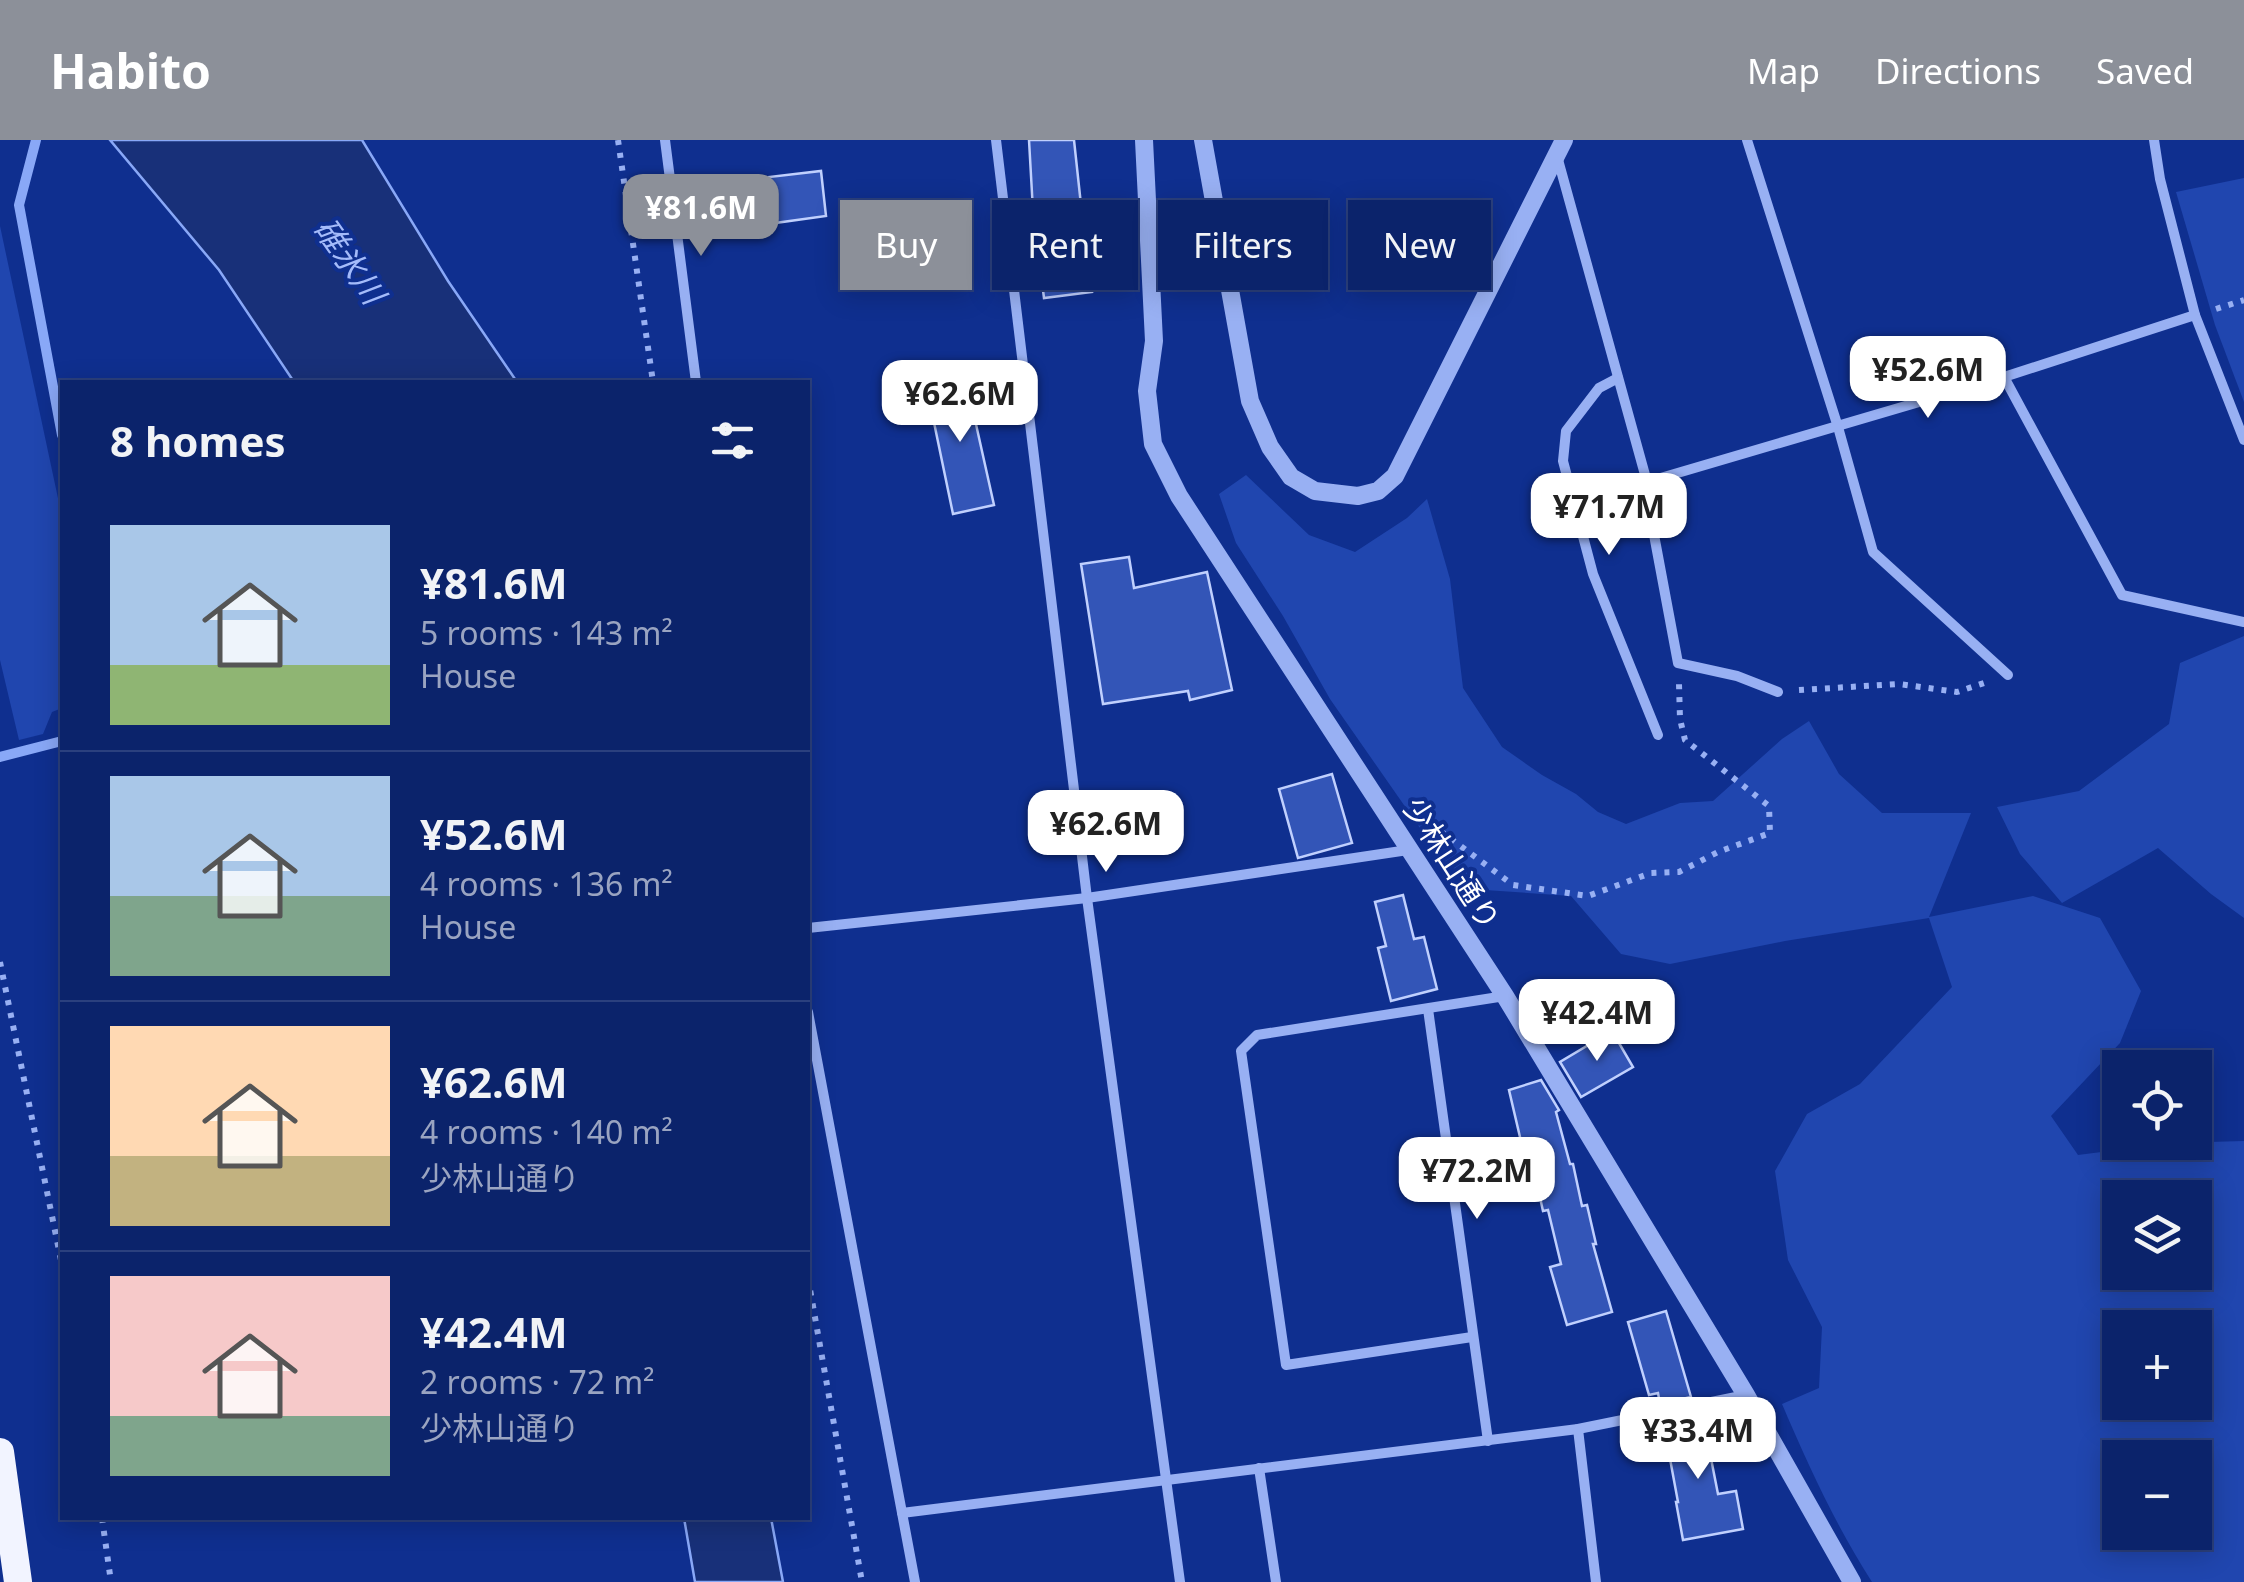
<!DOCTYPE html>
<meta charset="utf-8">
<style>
:root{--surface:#0b236b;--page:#142b71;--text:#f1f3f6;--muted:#9aa4c1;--line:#2b407e;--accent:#8c9099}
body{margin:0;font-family:"Noto Sans","Noto Sans JP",sans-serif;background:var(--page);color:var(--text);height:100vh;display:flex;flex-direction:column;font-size:38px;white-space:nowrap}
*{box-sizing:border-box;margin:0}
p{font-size:32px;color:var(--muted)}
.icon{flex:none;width:55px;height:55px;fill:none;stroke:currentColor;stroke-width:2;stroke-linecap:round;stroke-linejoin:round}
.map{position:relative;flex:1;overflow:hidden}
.panel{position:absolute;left:60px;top:240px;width:750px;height:1140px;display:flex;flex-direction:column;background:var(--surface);border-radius:0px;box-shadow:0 5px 25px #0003,0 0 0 2px var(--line)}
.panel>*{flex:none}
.hud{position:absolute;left:840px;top:60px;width:950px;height:90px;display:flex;gap:20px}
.tools{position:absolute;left:2102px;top:910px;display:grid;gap:20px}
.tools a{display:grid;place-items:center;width:110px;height:110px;border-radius:0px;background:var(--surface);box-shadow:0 5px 25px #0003,0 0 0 2px var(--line);font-size:50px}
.price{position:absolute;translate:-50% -85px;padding:0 22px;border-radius:20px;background:#fff;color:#222;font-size:32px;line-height:65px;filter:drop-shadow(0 2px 5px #0008)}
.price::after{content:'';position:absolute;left:50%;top:60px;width:30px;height:22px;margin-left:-15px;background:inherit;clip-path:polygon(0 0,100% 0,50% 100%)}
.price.current{background:var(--accent);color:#fff}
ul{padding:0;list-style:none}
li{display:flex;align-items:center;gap:30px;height:250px;padding:0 50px}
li+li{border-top:2px solid var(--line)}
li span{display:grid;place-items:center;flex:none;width:280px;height:200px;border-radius:0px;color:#555}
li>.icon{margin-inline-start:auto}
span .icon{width:120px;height:120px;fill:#fffc;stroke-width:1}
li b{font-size:42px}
h2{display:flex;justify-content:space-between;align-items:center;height:120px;padding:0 50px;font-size:42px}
.pill{padding:0 35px;border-radius:0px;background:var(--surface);box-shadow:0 5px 25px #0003,0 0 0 2px var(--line);font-size:35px;line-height:90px}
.pill.current{background:var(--accent);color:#fff}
header{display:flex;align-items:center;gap:60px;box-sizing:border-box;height:140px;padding:0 50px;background:var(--accent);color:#fff}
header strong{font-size:48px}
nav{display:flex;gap:55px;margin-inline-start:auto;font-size:35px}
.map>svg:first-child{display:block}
.green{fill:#2046af;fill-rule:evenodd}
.water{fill:#183079;stroke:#89a8f7;stroke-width:2.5}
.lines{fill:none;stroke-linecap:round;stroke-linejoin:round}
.stream{stroke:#89a8f7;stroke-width:10}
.building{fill:#3355b7;stroke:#c0d0fe;stroke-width:2.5}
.path{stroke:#98b0f3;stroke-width:6;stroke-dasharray:5 8;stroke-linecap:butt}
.minor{stroke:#98b0f3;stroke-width:10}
.tertiary{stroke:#98b0f3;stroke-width:18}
.trunk{stroke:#f2f4ff;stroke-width:28}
.labels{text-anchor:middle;stroke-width:8;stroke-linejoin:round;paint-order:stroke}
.street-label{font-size:30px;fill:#fff;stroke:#0f2f8f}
.water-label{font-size:32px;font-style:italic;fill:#a4bbfa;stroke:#0f2f8f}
</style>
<header>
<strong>Habito</strong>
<nav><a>Map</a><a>Directions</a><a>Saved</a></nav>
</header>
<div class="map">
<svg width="2244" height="1442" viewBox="0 0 2244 1442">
<rect width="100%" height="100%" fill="#0f2f8f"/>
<!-- green -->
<g class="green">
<polygon points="2244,38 2244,262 2215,185 2176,52"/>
<polygon points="0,86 62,377 62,568 52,572 43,594 19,600 0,520"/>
<path d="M1246,335L1309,395L1355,412L1407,378L1427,359L1450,439L1463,548L1502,607L1542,635L1576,654L1598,672L1626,684L1680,663L1713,661L1782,599L1809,581L1839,634L1882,673H1971L1929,777L2033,756L2100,778L2141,851L2120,903L2051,976L2078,1015L2172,1003L2244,1001V1442H1872C1836,1386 1808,1325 1782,1264L1819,1248L1822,1187L1788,1120L1775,1031L1807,974L1860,944L1952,847L1929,778L1785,801L1670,824L1621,814L1571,756L1485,750L1443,721L1330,559L1283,476L1236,403L1219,354ZM2120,1058H2195V1132H2120ZM2120,1188H2195V1262H2120ZM2120,1318H2195V1392H2120Z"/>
<polygon points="2244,496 2244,778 2211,754 2158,708 2062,763 2020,714 1997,667 2079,651 2169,584 2180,523"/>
</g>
<!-- water -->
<g class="water">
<polygon points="110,0 362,0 448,141 517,242 294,242 219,130"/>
<polygon points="684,1378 771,1378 783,1442 695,1442"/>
</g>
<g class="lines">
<!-- stream -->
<g class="stream">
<polyline points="36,0 19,65 62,295"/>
<polyline points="0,617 62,601"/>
</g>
</g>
<!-- building -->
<g class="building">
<polygon points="1029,0 1074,0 1081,65 1084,65 1088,104 1085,104 1092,152 1044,158 1033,71"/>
<polygon points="821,31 826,76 775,83 769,37"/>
<polygon points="965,235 994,365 953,374 926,244"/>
<polygon points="1129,417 1134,448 1207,432 1232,550 1190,560 1188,551 1103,564 1081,424"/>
<polygon points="1332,634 1352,703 1298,718 1279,649"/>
<polygon points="1403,755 1414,799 1424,797 1437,849 1391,861 1378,808 1386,806 1375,762"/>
<polygon points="1612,891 1633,927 1581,957 1560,922"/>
<polygon points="1541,940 1559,970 1556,972 1570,1024 1573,1024 1582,1066 1587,1065 1596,1104 1593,1104 1612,1172 1567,1185 1550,1127 1561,1124 1548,1070 1543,1071 1533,1026 1527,1027 1509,950"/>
<polygon points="1666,1171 1691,1257 1660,1264 1658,1253 1649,1255 1628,1182"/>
<polygon points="1696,1274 1698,1284 1704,1283 1718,1354 1736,1351 1743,1389 1683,1400 1676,1362 1678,1362 1663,1281"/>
</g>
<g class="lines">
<!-- path -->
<g class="path">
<polyline points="618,0 653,242"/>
<polyline points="2216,169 2244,160"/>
<polyline points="1799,550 1899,544 1957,552 1984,543"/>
<polyline points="1418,678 1427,681 1513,745 1588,756 1651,733 1679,732 1718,712 1770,693 1769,666 1685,600 1680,579 1679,544"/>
<polyline points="0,822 62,1125"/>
<polyline points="808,1138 862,1442"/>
<polyline points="102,1378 111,1442"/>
</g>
<!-- minor -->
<g class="minor">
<polyline points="665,0 696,242"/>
<polyline points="996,0 1087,758 1180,1442"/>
<polyline points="1747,0 1838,287 1873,412 2008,535"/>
<polyline points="2154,0 2160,39 2195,175 2244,300"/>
<polyline points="1557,16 1647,342 1649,368 1678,523 1737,536 1778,552"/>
<polyline points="2004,237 2122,455 2244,482"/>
<polyline points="1618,238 1599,248 1566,291 1563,321 1593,434 1658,595"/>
<polyline points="1647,342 2004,237 2195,175"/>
<polyline points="808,788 1087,758 1408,710"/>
<polyline points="1428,869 1488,1301"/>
<polyline points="808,872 915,1442"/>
<polyline points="1472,1197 1286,1225 1241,911 1257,895 1505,856"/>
<polyline points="1578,1289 1596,1442"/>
<polyline points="1259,1328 1276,1442"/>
<polyline points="902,1373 1578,1289 1746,1255"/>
</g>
<!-- tertiary -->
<g class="tertiary">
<polyline points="1144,0 1154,201 1147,251 1153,304 1179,356 1505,856 1746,1255 1852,1442"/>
<polyline points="1203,0 1250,261 1270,307 1291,337 1315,351 1358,356 1378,351 1395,336 1564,0"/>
</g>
<!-- trunk -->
<polyline class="trunk" points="0,1312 18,1442"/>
</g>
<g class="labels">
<!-- street labels -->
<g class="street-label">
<text transform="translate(1451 724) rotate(57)" y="10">少林山通り</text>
</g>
<!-- water labels -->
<g class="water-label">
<text transform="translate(349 121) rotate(55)" y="11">碓氷川</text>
</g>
</g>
</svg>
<div class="tools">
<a><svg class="icon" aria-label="locate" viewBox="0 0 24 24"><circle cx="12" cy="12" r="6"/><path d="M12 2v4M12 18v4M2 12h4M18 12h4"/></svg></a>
<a><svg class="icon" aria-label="layers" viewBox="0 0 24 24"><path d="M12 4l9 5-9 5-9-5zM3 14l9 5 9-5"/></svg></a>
<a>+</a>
<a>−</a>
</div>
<b class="price current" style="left:701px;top:119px">¥81.6M</b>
<b class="price" style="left:1928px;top:281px">¥52.6M</b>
<b class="price" style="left:960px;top:305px">¥62.6M</b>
<b class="price" style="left:1609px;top:418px">¥71.7M</b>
<b class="price" style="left:1106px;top:735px">¥62.6M</b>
<b class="price" style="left:1597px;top:924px">¥42.4M</b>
<b class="price" style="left:1477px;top:1082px">¥72.2M</b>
<b class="price" style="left:1698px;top:1342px">¥33.4M</b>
<div class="hud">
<a class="pill current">Buy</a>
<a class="pill">Rent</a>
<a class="pill">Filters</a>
<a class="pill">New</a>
</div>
<section class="panel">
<h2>8 homes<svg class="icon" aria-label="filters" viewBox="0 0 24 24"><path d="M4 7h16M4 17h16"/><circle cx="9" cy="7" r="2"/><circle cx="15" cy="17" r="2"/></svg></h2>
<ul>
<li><span style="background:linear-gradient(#a9c7e8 70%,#8fb573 0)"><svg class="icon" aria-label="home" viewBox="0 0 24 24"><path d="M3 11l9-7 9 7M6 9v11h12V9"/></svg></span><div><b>¥81.6M</b><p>5 rooms · 143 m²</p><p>House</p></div></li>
<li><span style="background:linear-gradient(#a9c7e8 60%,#7fa58c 0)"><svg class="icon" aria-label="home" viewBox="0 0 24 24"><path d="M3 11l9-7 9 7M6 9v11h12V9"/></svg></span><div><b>¥52.6M</b><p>4 rooms · 136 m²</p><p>House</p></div></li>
<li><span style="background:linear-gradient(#ffd9b3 65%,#c2b280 0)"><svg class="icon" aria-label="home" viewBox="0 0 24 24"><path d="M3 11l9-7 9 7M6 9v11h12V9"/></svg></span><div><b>¥62.6M</b><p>4 rooms · 140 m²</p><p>少林山通り</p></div></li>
<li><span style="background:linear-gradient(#f6c9c9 70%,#7fa58c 0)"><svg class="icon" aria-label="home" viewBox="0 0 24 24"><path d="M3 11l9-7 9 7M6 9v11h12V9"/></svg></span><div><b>¥42.4M</b><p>2 rooms · 72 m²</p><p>少林山通り</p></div></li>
</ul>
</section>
</div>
